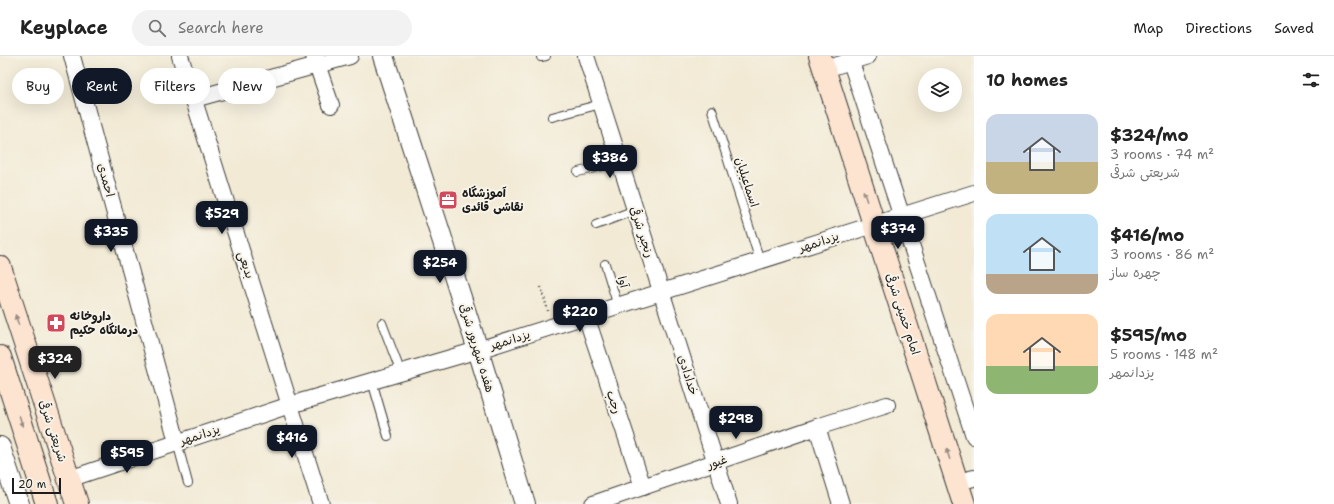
<!DOCTYPE html>
<meta charset="utf-8">
<style>
:root{--surface:#fff;--page:#f2f2f2;--text:#222;--muted:#767676;--line:#e0e0e0;--accent:#111827}
body{margin:0;font-family:"Shantell Sans","Playpen Sans Arabic",sans-serif;background:var(--page);color:var(--text);height:100vh;display:flex;flex-direction:column;font-size:15px;white-space:nowrap}
*{box-sizing:border-box;margin:0}
p{font-size:13px;color:var(--muted)}
.icon{flex:none;width:22px;height:22px;fill:none;stroke:currentColor;stroke-width:2;stroke-linecap:round;stroke-linejoin:round}
.map{position:relative;flex:1;overflow:hidden}
.panel{display:flex;flex-direction:column;background:var(--surface);width:360px}
.panel>*{flex:none}
.banner{position:absolute;left:12px;top:12px;width:380px;height:36px;display:flex;gap:8px}
.buttons{position:absolute;left:918px;top:12px;display:grid;gap:8px}
.buttons a{display:grid;place-items:center;width:44px;height:44px;border-radius:50%;background:var(--surface);box-shadow:0 4px 16px #0002;font-size:20px}
.scale{position:absolute;left:12px;bottom:10px;width:49px;box-sizing:border-box;padding-left:4px;border:2px solid #1c1c1c;border-top:0;font-size:11px;line-height:14px;white-space:nowrap;color:#1c1c1c;-webkit-text-stroke:3px #f7f3e8;paint-order:stroke}
.price{position:absolute;translate:-50% -34px;padding:0 9px;border-radius:8px;background:var(--accent);color:#fff;font-size:13px;line-height:26px;filter:drop-shadow(0 1px 2px #0008)}
.price::after{content:'';position:absolute;left:50%;top:24px;width:12px;height:9px;margin-left:-6px;background:inherit;clip-path:polygon(0 0,100% 0,50% 100%)}
.price.selected{background:#222;color:#fff}
ul{padding:0;list-style:none}
li{display:flex;align-items:center;gap:12px;height:100px;padding:0 12px}
li span{display:grid;place-items:center;flex:none;width:112px;height:80px;border-radius:12px;color:#555}
li>.icon{margin-inline-start:auto}
span .icon{width:48px;height:48px;fill:#fffc;stroke-width:1}
li b{font-size:17px}
h2{display:flex;justify-content:space-between;align-items:center;height:48px;padding:0 12px;font-size:17px}
.pill{padding:0 14px;border-radius:18px;background:var(--surface);box-shadow:0 4px 16px #0002;font-size:14px;line-height:36px}
.pill.selected{background:var(--accent);color:#fff}
header{display:flex;align-items:center;gap:24px;box-sizing:border-box;height:56px;padding:0 20px;background:var(--surface);border-bottom:1px solid var(--line)}
header strong{font-size:19px}
nav{display:flex;gap:22px;margin-inline-start:auto;font-size:14px}
.search{width:280px;height:36px;background:var(--page);display:flex;align-items:center;gap:10px;box-sizing:border-box;padding:0 14px;border-radius:22px;color:var(--muted);font-size:15px}
main{display:flex;flex:1;min-height:0}
.map>svg:first-child{display:block}
.lines{fill:none;stroke-linecap:round;stroke-linejoin:round}
.service-casing{stroke:#3c3b38;stroke-width:10}
.minor-casing{stroke:#3c3b38;stroke-width:18}
.tertiary-casing{stroke:#3c3b38;stroke-width:22}
.secondary-casing{stroke:#3c3b38;stroke-width:24}
.path{stroke:#3c3b38;stroke-width:2.5;stroke-dasharray:1 3;stroke-linecap:butt}
.service{stroke:#fff;stroke-width:8}
.minor{stroke:#fff;stroke-width:16}
.tertiary{stroke:#fff;stroke-width:20}
.secondary{stroke:#fde4d1;stroke-width:22}
.oneway{fill:#988a80}
.labels{text-anchor:middle;stroke-width:4;stroke-linejoin:round;paint-order:stroke}
.street-label{font-size:12px;fill:#1c1c1c;stroke:#f7f3e8}
.poi-label{font-size:12px;font-weight:bold;fill:#1c1c1c;stroke:#f7f3e8;text-anchor:start}
</style>
<header>
<strong>Keyplace</strong>
<div class="search"><svg class="icon" aria-label="search" viewBox="0 0 24 24"><circle cx="10" cy="10" r="6"/><path d="M15 15l6 6"/></svg>Search here</div>
<nav><a>Map</a><a>Directions</a><a>Saved</a></nav>
</header>
<main>
<div class="map">
<svg width="974" height="448" viewBox="0 0 974 448">
<rect width="100%" height="100%" fill="#f7f3e8"/>
<filter id="ink" filterUnits="userSpaceOnUse"><feTurbulence type="fractalNoise" baseFrequency=".025" numOctaves="2"/><feDisplacementMap in="SourceGraphic" scale="8" xChannelSelector="R" yChannelSelector="G"/><feConvolveMatrix kernelMatrix="1 2 1 2 8 2 1 2 1" color-interpolation-filters="sRGB"/></filter>
<filter id="wash" filterUnits="userSpaceOnUse"><feTurbulence type="fractalNoise" baseFrequency=".012" numOctaves="4" result="noise"/><feDisplacementMap in="SourceGraphic" scale="16" xChannelSelector="R" yChannelSelector="G"/><feGaussianBlur stdDeviation="0.9" result="paint"/><feColorMatrix in="noise" values="0 0 0 0 0 0 0 0 0 0 0 0 0 0 0 0 0 1.4 0 .05"/><feComposite in="paint" operator="in"/></filter>
<g filter="url(#wash)">
<rect width="100%" height="100%" fill="#f2ead5"/>
</g>
<g filter="url(#ink)">
<g class="lines">
<defs>
<g id="service">
<polyline points="541,1 546,0"/>
<polyline points="712,54 760,205"/>
<polyline points="552,61 601,48"/>
<polyline points="578,116 620,106"/>
<polyline points="596,169 635,154"/>
<polyline points="605,208 618,250"/>
<polyline points="382,267 401,317"/>
<polyline points="372,325 388,380"/>
<polyline points="177,386 188,427"/>
</g>
<g id="minor">
<polyline points="72,0 177,386"/>
<polyline points="180,0 321,448"/>
<polyline points="314,0 331,49"/>
<polyline points="586,0 729,448"/>
<polyline points="849,0 974,380"/>
<polyline points="825,13 868,0"/>
<polyline points="194,43 350,0"/>
<polyline points="586,260 643,431"/>
<polyline points="817,371 841,448"/>
<polyline points="69,423 290,349 478,294 974,137"/>
<polyline points="957,426 974,422"/>
<polyline points="593,448 817,371 887,349"/>
</g>
<g id="tertiary">
<polyline points="383,0 478,294 525,448"/>
<polyline points="0,391 19,448"/>
</g>
<g id="secondary">
<polyline points="820,0 964,448"/>
<polyline points="0,211 77,448"/>
<polyline points="0,301 47,448"/>
</g>
</defs>
<!-- service casing -->
<use href="#service" class="service-casing"/>
<!-- minor casing -->
<use href="#minor" class="minor-casing"/>
<!-- tertiary casing -->
<use href="#tertiary" class="tertiary-casing"/>
<!-- secondary casing -->
<use href="#secondary" class="secondary-casing"/>
<!-- path -->
<polyline class="path" points="541,231 548,255"/>
<!-- service -->
<use href="#service" class="service"/>
<!-- minor -->
<use href="#minor" class="minor"/>
<!-- tertiary -->
<use href="#tertiary" class="tertiary"/>
<!-- secondary -->
<use href="#secondary" class="secondary"/>
</g>
<!-- one-way arrows -->
<defs><path id="oneway-solid" d="M-6-.8H1V-3.2L6.5 0L1 3.2V.8H-6Z"/></defs>
<g class="oneway">
<use href="#oneway-solid" transform="translate(865 140) rotate(-108)"/>
<use href="#oneway-solid" transform="translate(17 264) rotate(-108)"/>
<use href="#oneway-solid" transform="translate(21 365) rotate(72)"/>
<use href="#oneway-solid" transform="translate(948 398) rotate(-108)"/>
</g>
</g>
<!-- icons -->
<defs>
<symbol id="office-square" viewBox="-11 -11 22 22"><rect x="-9" y="-9" width="18" height="18" rx="4" fill="#d1495b" stroke="#f7f3e8"/><path d="M-6-3h4V-5.5h4V-3h4V5H-6ZM-1-4.5V-3h2v-1.5ZM-6 0V1H6V0Z" fill="#fff"/></symbol>
<symbol id="pharmacy-square" viewBox="-11 -11 22 22"><rect x="-9" y="-9" width="18" height="18" rx="4" fill="#d1495b" stroke="#f7f3e8"/><path d="M-2-6h4v4h4v4h-4v4h-4v-4h-4v-4h4Z" fill="#fff"/></symbol>
</defs>
<g fill-rule="evenodd">
<use href="#office-square" x="437" y="133" width="22" height="22"/>
<use href="#pharmacy-square" x="45" y="256" width="22" height="22"/>
</g>
<g class="labels">
<!-- street labels -->
<g class="street-label">
<text transform="translate(106 124) rotate(75)" y="4">احمدی</text>
<text transform="translate(747 126) rotate(72)" y="4">اسماعیلیان</text>
<text transform="translate(642 176) rotate(72)" y="4">رنجبر شرقی</text>
<text transform="translate(819 186) rotate(-18)" y="4">یزدانمهر</text>
<text transform="translate(246 209) rotate(72)" y="4">بدیعی</text>
<text transform="translate(623 226) rotate(74)" y="4">آوا</text>
<text transform="translate(903 258) rotate(72)" y="4">امام خمینی شرقی</text>
<text transform="translate(510 284) rotate(-17)" y="4">یزدانمهر</text>
<text transform="translate(477 292) rotate(73)" y="4">هفده شهریور شرقی</text>
<text transform="translate(688 319) rotate(72)" y="4">خدادادی</text>
<text transform="translate(614 346) rotate(72)" y="4">رجب</text>
<text transform="translate(53 375) rotate(72)" y="4">شریعتی شرقی</text>
<text transform="translate(200 379) rotate(-18)" y="4">یزدانمهر</text>
<text transform="translate(717 406) rotate(-19)" y="4">غیور</text>
</g>
<!-- poi labels -->
<g class="poi-label">
<text x="462" y="141">آموزشگاه<tspan x="462" dy="14">نقاشی قائدی</tspan></text>
<text x="70" y="264">داروخانه<tspan x="70" dy="14">درمانگاه حکیم</tspan></text>
</g>
</g>
</svg>
<div class="buttons">
<a><svg class="icon" aria-label="layers" viewBox="0 0 24 24"><path d="M12 4l9 5-9 5-9-5zM3 14l9 5 9-5"/></svg></a>
</div>
<div class="scale">20 m</div>
<b class="price" style="left:610px;top:123px">$386</b>
<b class="price" style="left:222px;top:179px">$529</b>
<b class="price" style="left:898px;top:194px">$374</b>
<b class="price" style="left:111px;top:197px">$335</b>
<b class="price" style="left:440px;top:228px">$254</b>
<b class="price" style="left:580px;top:277px">$220</b>
<b class="price selected" style="left:55px;top:324px">$324</b>
<b class="price" style="left:736px;top:384px">$298</b>
<b class="price" style="left:292px;top:403px">$416</b>
<b class="price" style="left:127px;top:418px">$595</b>
<div class="banner">
<a class="pill">Buy</a>
<a class="pill selected">Rent</a>
<a class="pill">Filters</a>
<a class="pill">New</a>
</div>
</div>
<section class="panel">
<h2>10 homes<svg class="icon" aria-label="filters" viewBox="0 0 24 24"><path d="M4 7h16M4 17h16"/><circle cx="9" cy="7" r="2"/><circle cx="15" cy="17" r="2"/></svg></h2>
<ul>
<li><span style="background:linear-gradient(#c9d6e8 60%,#c2b280 0)"><svg class="icon" aria-label="home" viewBox="0 0 24 24"><path d="M3 11l9-7 9 7M6 9v11h12V9"/></svg></span><div><b>$324/mo</b><p>3 rooms · 74 m²</p><p>شریعتی شرقی</p></div></li>
<li><span style="background:linear-gradient(#bfe0f5 75%,#b9a48a 0)"><svg class="icon" aria-label="home" viewBox="0 0 24 24"><path d="M3 11l9-7 9 7M6 9v11h12V9"/></svg></span><div><b>$416/mo</b><p>3 rooms · 86 m²</p><p>چهره ساز</p></div></li>
<li><span style="background:linear-gradient(#ffd9b3 65%,#8fb573 0)"><svg class="icon" aria-label="home" viewBox="0 0 24 24"><path d="M3 11l9-7 9 7M6 9v11h12V9"/></svg></span><div><b>$595/mo</b><p>5 rooms · 148 m²</p><p>یزدانمهر</p></div></li>
</ul>
</section>
</main>
